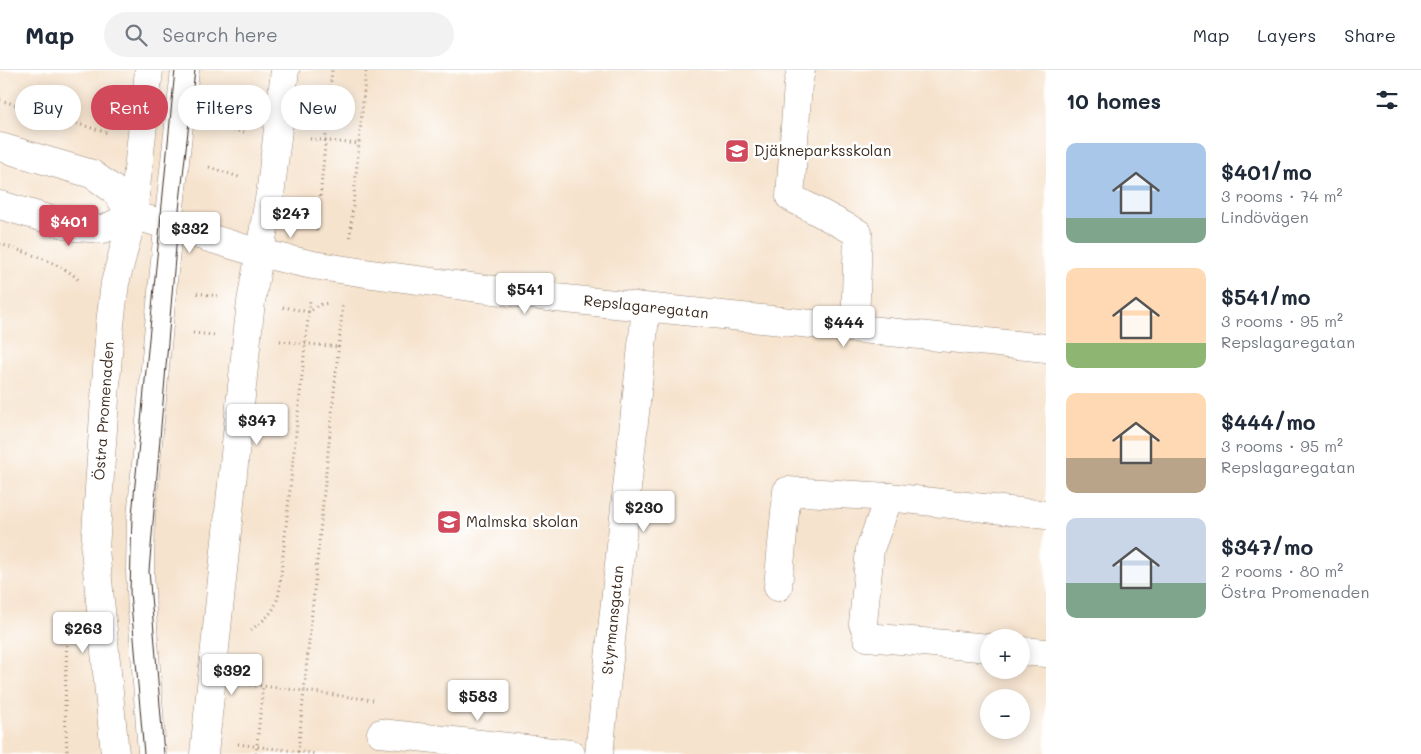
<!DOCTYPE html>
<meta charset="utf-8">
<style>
:root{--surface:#fff;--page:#f2f2f3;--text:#1f2937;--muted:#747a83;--line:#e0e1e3;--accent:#d1495b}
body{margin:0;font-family:Mali,sans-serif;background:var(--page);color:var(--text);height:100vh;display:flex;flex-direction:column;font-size:19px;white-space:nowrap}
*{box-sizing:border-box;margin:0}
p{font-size:16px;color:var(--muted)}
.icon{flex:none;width:28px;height:28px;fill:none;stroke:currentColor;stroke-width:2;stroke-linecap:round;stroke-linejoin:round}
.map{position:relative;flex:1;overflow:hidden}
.drawer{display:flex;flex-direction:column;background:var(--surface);width:375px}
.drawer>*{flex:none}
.hud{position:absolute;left:15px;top:15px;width:475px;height:45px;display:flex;gap:10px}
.buttons{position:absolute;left:980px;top:559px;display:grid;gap:10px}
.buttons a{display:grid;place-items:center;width:50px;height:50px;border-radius:50%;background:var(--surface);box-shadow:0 2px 12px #0003;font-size:25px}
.price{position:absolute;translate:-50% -42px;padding:0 11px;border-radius:5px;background:#fff;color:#222;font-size:16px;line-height:32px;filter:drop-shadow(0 1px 2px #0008)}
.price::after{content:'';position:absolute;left:50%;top:30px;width:15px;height:11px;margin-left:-8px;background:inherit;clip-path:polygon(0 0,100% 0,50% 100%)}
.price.on{background:var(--accent);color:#fff}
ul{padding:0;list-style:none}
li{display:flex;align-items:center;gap:15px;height:125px;padding:0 20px}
li span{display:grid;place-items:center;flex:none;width:140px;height:100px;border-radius:10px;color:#555}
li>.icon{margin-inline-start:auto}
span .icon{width:60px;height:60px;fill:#fffc;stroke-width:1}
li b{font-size:21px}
h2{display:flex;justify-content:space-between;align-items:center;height:60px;padding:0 20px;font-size:21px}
.chip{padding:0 18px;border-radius:22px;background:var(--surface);box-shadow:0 2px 12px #0003;font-size:18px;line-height:45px}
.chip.on{background:var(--accent);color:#fff}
header{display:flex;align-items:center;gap:30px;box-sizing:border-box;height:70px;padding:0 25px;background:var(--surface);border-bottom:1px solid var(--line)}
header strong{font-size:24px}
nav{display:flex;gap:28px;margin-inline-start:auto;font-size:18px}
.search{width:350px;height:45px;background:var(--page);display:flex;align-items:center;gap:12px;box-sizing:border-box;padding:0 18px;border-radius:28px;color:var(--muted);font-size:19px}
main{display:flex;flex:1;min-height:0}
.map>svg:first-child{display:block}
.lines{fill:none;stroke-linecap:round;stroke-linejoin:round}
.minor-casing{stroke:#988676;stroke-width:29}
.major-casing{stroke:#988676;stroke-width:29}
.path{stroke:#988676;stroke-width:3;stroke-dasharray:1 4;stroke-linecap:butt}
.minor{stroke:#fff;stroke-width:28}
.major{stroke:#fff;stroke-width:28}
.tram{stroke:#3b2a1e;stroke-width:1}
.labels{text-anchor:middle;stroke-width:5;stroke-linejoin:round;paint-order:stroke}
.poi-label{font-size:15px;fill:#3b2a1e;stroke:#fff;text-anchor:start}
.street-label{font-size:15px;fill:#3b2a1e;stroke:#fff}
</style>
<header>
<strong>Map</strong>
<div class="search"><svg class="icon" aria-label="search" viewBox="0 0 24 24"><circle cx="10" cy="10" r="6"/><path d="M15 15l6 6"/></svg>Search here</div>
<nav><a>Map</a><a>Layers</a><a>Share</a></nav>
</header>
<main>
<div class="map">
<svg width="1046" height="684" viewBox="0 0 1046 684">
<rect width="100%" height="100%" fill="#fff"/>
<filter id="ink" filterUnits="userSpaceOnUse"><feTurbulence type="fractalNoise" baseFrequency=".02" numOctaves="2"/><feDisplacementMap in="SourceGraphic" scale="10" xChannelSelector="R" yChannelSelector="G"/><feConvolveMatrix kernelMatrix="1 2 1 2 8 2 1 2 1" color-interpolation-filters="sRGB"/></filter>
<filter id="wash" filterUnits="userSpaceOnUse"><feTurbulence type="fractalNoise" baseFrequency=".0096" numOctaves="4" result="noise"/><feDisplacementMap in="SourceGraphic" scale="20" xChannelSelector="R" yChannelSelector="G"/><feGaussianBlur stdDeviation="1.12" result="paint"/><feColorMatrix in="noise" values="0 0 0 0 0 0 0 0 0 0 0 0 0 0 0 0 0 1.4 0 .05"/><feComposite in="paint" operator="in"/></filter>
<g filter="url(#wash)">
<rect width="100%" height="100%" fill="#f6e3cd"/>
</g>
<g filter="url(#ink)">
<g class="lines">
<defs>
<g id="minor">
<polyline points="801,0 798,14 790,127 858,163 855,258"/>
<polyline points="259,183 313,195 372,204 556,228 1046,278"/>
<polyline points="778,517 787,421 889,427"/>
<polyline points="863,554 870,479 889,427 1046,445"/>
<polyline points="867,567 989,578"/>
<polyline points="1021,581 1046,583"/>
<polyline points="381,663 571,684"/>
<polyline points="152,684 142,541 140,501 141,448 170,137 185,0"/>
<polyline points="599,684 646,238"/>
</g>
<g id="major">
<polyline points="0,77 92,104 114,120 133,145"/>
<polyline points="0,135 75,157 104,159 133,145"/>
<polyline points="133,145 259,183"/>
<polyline points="115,684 95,479 110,254 115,213 133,145 149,0"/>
<polyline points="204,684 247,268 251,232 271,118 285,0"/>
</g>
</defs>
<!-- minor casing -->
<use href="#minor" class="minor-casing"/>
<!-- major casing -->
<use href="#major" class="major-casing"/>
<!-- path -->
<g class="path">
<polyline points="0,30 108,63"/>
<polyline points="213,58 244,62"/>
<polyline points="310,69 359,74"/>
<polyline points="209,97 239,107"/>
<polyline points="304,129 320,134"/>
<polyline points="317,161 332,0"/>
<polyline points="350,167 366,0"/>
<path d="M0,174C21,181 67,194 80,212"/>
<polyline points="197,223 218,226"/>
<polyline points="283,237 309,242 319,235 329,233"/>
<polyline points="193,263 214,265"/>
<polyline points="280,271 339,277"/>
<path d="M251,560C267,547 274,544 279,523L310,230"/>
<polyline points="67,565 65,637 67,684"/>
<polyline points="245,614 304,621 343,233"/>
<polyline points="238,674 317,684"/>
<polyline points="298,682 304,621 373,630"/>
<polyline points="256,684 263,616"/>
</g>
<!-- minor -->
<use href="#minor" class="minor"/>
<!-- major -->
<use href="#major" class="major"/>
<!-- tram -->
<g class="tram">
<polyline points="144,684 130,522 132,445 175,0"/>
<polyline points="164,684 149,501 179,140 195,0"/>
</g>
</g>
</g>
<!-- icons -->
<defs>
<symbol id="school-square" viewBox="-11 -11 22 22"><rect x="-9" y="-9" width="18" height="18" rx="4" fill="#d1495b" stroke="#fff"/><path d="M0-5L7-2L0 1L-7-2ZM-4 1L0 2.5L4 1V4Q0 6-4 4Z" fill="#fff"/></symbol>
</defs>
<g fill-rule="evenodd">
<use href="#school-square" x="723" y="67" width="28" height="28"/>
<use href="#school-square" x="435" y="438" width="28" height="28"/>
</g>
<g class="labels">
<!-- poi labels -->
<g class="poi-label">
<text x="754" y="86">Djäkneparksskolan</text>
<text x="466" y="457">Malmska skolan</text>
</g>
<!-- street labels -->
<g class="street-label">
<text transform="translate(646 237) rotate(6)" y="5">Repslagaregatan</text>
<text transform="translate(104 341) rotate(-86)" y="5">Östra Promenaden</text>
<text transform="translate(613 550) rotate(-84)" y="5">Styrmansgatan</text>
</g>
</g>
</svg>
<div class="buttons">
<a>+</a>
<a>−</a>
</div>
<b class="price" style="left:291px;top:169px">$247</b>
<b class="price on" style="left:69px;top:177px">$401</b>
<b class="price" style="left:190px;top:184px">$332</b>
<b class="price" style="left:525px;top:245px">$541</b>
<b class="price" style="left:844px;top:278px">$444</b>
<b class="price" style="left:257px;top:376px">$347</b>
<b class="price" style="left:644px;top:463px">$230</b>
<b class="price" style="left:83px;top:584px">$263</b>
<b class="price" style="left:232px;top:626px">$392</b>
<b class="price" style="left:478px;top:652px">$583</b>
<div class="hud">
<a class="chip">Buy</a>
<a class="chip on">Rent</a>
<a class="chip">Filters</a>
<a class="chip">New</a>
</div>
</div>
<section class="drawer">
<h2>10 homes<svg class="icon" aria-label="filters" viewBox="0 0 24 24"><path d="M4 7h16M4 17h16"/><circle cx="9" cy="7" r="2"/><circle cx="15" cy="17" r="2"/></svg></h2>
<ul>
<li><span style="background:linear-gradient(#a9c7e8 75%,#7fa58c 0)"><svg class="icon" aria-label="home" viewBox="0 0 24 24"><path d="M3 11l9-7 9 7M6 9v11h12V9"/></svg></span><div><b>$401/mo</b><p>3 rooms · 74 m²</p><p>Lindövägen</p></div></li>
<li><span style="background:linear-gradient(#ffd9b3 75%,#8fb573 0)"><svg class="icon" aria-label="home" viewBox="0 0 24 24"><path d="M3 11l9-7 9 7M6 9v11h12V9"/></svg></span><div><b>$541/mo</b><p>3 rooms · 95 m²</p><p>Repslagaregatan</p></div></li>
<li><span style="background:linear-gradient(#ffd9b3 65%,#b9a48a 0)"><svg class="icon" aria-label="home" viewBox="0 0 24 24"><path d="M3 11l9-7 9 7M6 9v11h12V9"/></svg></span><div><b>$444/mo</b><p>3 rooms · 95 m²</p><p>Repslagaregatan</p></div></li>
<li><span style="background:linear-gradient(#c9d6e8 65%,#7fa58c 0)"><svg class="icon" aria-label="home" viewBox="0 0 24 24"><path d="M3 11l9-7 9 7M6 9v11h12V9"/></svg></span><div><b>$347/mo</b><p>2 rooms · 80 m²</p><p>Östra Promenaden</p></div></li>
</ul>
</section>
</main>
